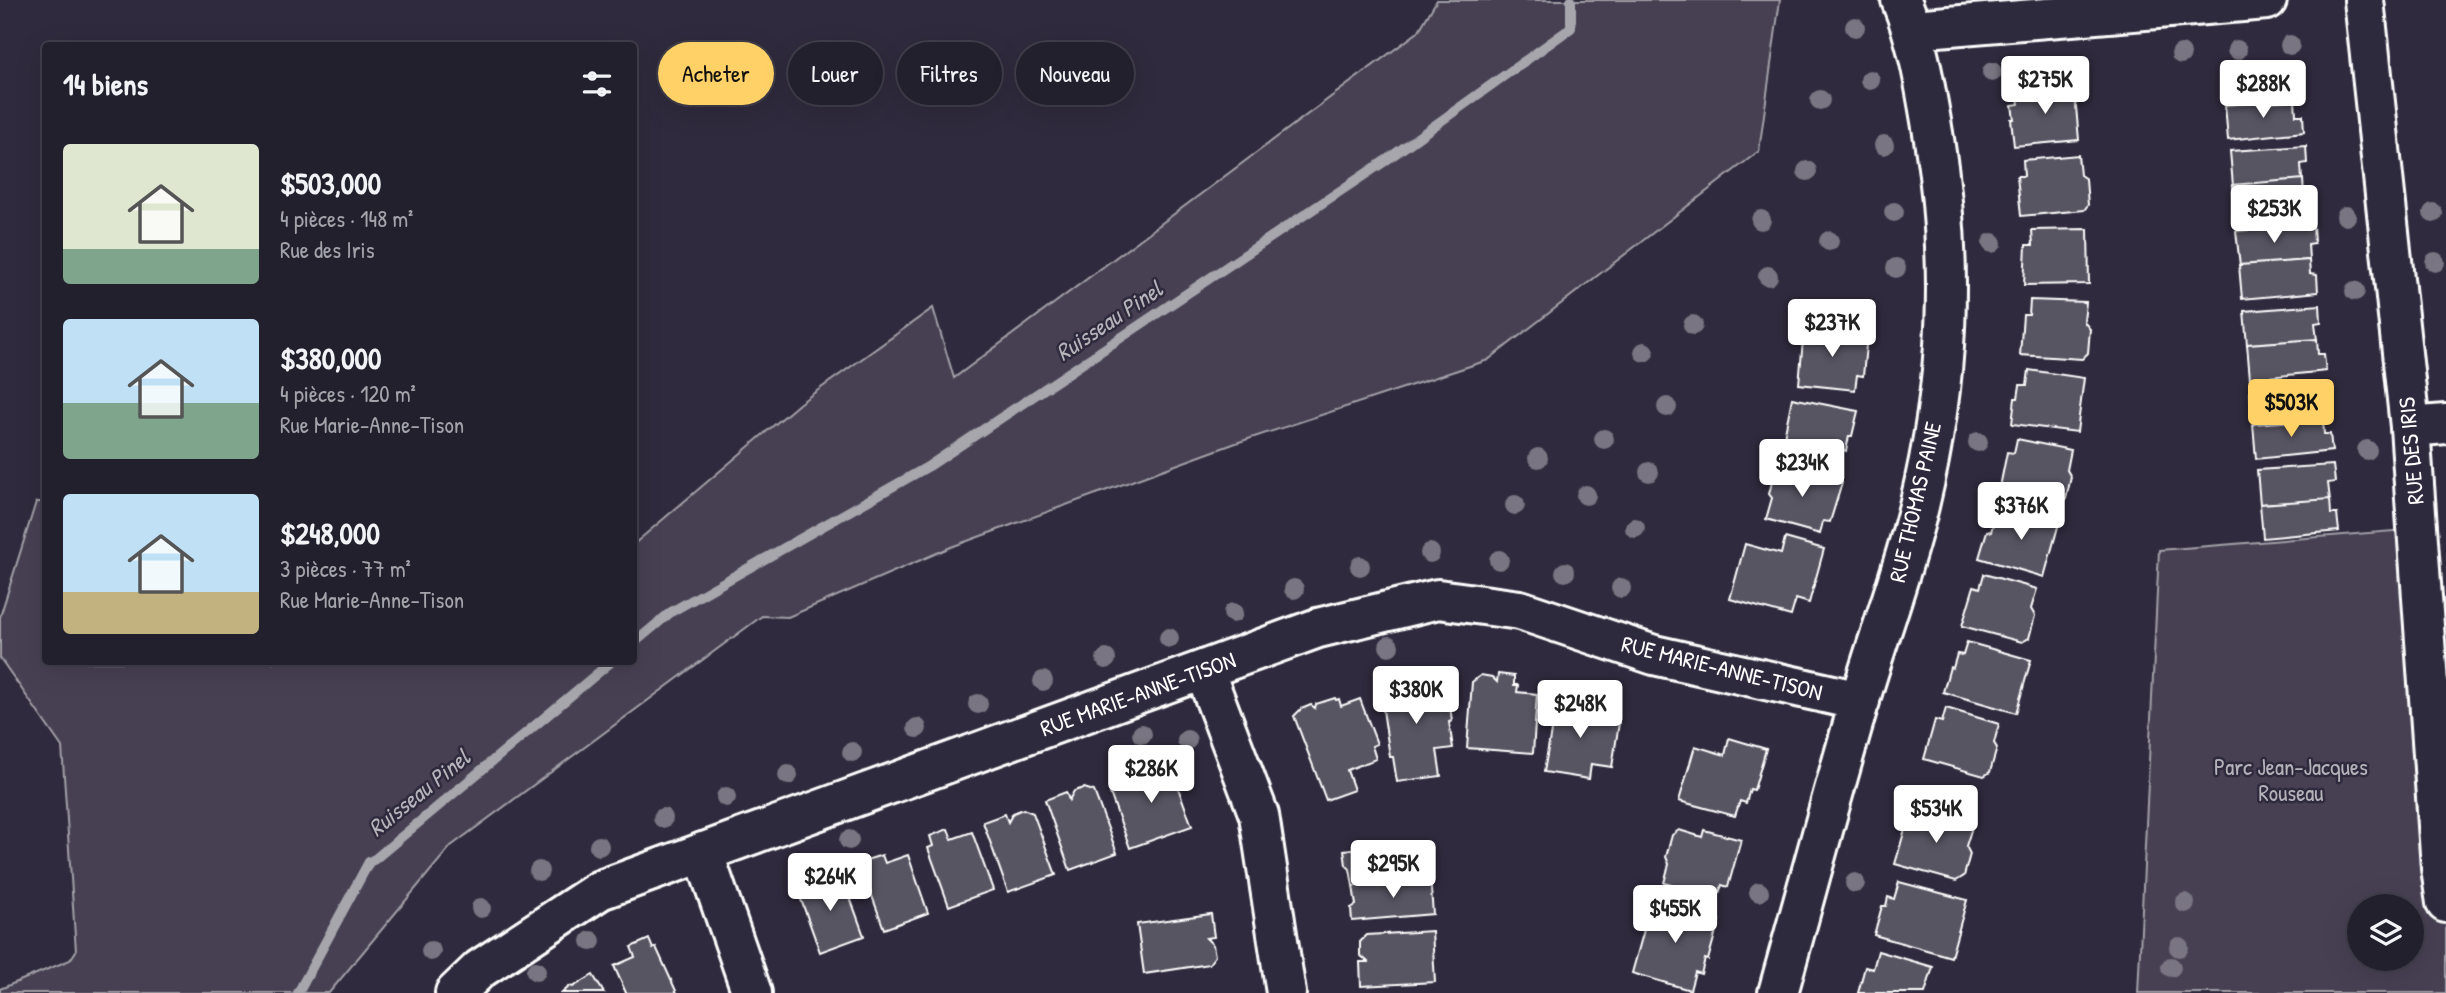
<!DOCTYPE html>
<html lang="fr">
<meta charset="utf-8">
<style>
:root{--surface:#23202e;--page:#2b2836;--text:#f1f3f6;--muted:#a3a3aa;--line:#403e4a;--accent:#ffd166}
body{margin:0;font-family:"Patrick Hand",sans-serif;background:var(--page);color:var(--text);height:100vh;display:flex;flex-direction:column;font-size:26px;white-space:nowrap}
*{box-sizing:border-box;margin:0}
p{font-size:23px;color:var(--muted)}
.icon{flex:none;width:38px;height:38px;fill:none;stroke:currentColor;stroke-width:2;stroke-linecap:round;stroke-linejoin:round}
.map{position:relative;flex:1;overflow:hidden}
.details{position:absolute;left:42px;top:42px;width:595px;height:623px;display:flex;flex-direction:column;background:var(--surface);border-radius:7px;box-shadow:0 7px 28px #0002,0 0 0 2px var(--line)}
.details>*{flex:none}
.banner{position:absolute;left:658px;top:42px;width:665px;height:63px;display:flex;gap:14px}
.buttons{position:absolute;left:2347px;top:894px;display:grid;gap:14px}
.buttons a{display:grid;place-items:center;width:77px;height:77px;border-radius:50%;background:var(--surface);box-shadow:0 7px 28px #0002,0 0 0 2px var(--line);font-size:35px}
.price{position:absolute;translate:-50% -60px;padding:0 16px;border-radius:7px;background:#fff;color:#222;font-size:23px;line-height:46px;filter:drop-shadow(0 2px 4px #0008)}
.price::after{content:'';position:absolute;left:50%;top:42px;width:21px;height:16px;margin-left:-10px;background:inherit;clip-path:polygon(0 0,100% 0,50% 100%)}
.price.on{background:var(--accent);color:#111}
ul{padding:0;list-style:none}
li{display:flex;align-items:center;gap:21px;height:175px;padding:0 21px}
li span{display:grid;place-items:center;flex:none;width:196px;height:140px;border-radius:7px;color:#555}
li>.icon{margin-inline-start:auto}
span .icon{width:84px;height:84px;fill:#fffc;stroke-width:1}
li b{font-size:30px}
h2{display:flex;justify-content:space-between;align-items:center;height:84px;padding:0 21px;font-size:30px}
.chip{padding:0 24px;border-radius:32px;background:var(--surface);box-shadow:0 7px 28px #0002,0 0 0 2px var(--line);font-size:24px;line-height:63px}
.chip.on{background:var(--accent);color:#111}
.map>svg:first-child{display:block}
.green{fill:#464152;stroke:#a2a0a8;stroke-width:2;fill-rule:evenodd}
.lines{fill:none;stroke-linecap:round;stroke-linejoin:round}
.stream{stroke:#a7a6ad;stroke-width:10}
.building{fill:#595564;stroke:#fff;stroke-width:2}
.minor-casing{stroke:#fff;stroke-width:44}
.minor{stroke:#2f2a3d;stroke-width:38}
.tree{fill:#797582}
.labels{text-anchor:middle;stroke-width:5;stroke-linejoin:round;paint-order:stroke}
.street-label{font-size:23px;fill:#fff;stroke:#2f2a3d}
.park-label{font-size:23px;fill:#b5b3ba;stroke:#2f2a3d}
.water-label{font-size:24px;font-style:italic;fill:#b6b4bb;stroke:#2f2a3d}
</style>
<div class="map">
<svg width="2446" height="993" viewBox="0 0 2446 993">
<rect width="100%" height="100%" fill="#2f2a3d"/>
<filter id="ink" filterUnits="userSpaceOnUse"><feTurbulence type="fractalNoise" baseFrequency=".0143" numOctaves="2"/><feDisplacementMap in="SourceGraphic" scale="14" xChannelSelector="R" yChannelSelector="G"/><feConvolveMatrix kernelMatrix="1 2 1 2 8 2 1 2 1" color-interpolation-filters="sRGB"/></filter>
<g filter="url(#ink)">
<!-- green -->
<g class="green">
<polygon points="1437,0 1780,0 1759,151 1488,360 1236,443 951,547 788,617 762,616 451,846 329,993 0,993 0,989 70,960 76,951 62,747 0,658 0,617 36,502 45,502 46,662 634,662 634,544 800,403 933,308 954,378 1418,32"/>
<path d="M2418,529L2446,887V993H2138L2159,550ZM2359,906H2412V959H2359Z"/>
</g>
<g class="lines">
<!-- stream -->
<g class="stream">
<polyline points="634,643 671,612 929,466 1385,161 1571,28 1571,0"/>
<polyline points="298,993 369,862 375,859 611,662"/>
</g>
</g>
<!-- building -->
<g class="building">
<polygon points="2299,66 2300,83 2294,85 2295,101 2225,105 2223,72"/>
<polygon points="2074,84 2079,140 2014,146 2011,119 2014,119 2012,105 2019,104 2017,89"/>
<polygon points="2295,100 2296,115 2303,115 2304,132 2228,140 2225,105"/>
<polygon points="2306,146 2307,163 2301,164 2302,180 2233,186 2230,151"/>
<polygon points="2078,155 2080,175 2086,179 2088,205 2084,210 2021,216 2017,176 2024,176 2023,160"/>
<polygon points="2303,179 2304,194 2310,195 2312,211 2235,219 2233,185"/>
<polygon points="2313,225 2314,243 2308,244 2309,260 2240,266 2236,231"/>
<polygon points="2088,229 2089,284 2024,285 2026,245 2033,245 2032,230"/>
<polygon points="2309,260 2310,274 2317,275 2318,292 2242,299 2239,265"/>
<polygon points="2030,300 2086,302 2084,322 2090,329 2088,353 2082,359 2020,355 2023,315 2029,315"/>
<polygon points="2320,305 2321,322 2315,323 2317,340 2247,345 2244,311"/>
<polygon points="1804,329 1867,335 1863,376 1857,375 1855,390 1799,384"/>
<polygon points="2317,339 2318,354 2324,354 2326,371 2250,379 2247,344"/>
<polygon points="2029,370 2084,378 2077,432 2012,424 2015,398 2018,398 2020,385 2027,385"/>
<polygon points="2326,385 2327,402 2321,404 2322,420 2253,426 2250,390"/>
<polygon points="1792,398 1858,411 1852,436 1849,436 1846,451 1840,449 1837,463 1781,452"/>
<polygon points="2323,419 2324,434 2330,434 2332,451 2256,459 2253,424"/>
<polygon points="2017,439 2071,450 2067,470 2071,477 2066,499 2060,505 1999,492 2007,452 2014,453"/>
<polygon points="2333,465 2335,482 2328,483 2330,500 2260,504 2257,470"/>
<polygon points="1781,466 1842,483 1830,522 1823,521 1820,534 1766,519 1772,498 1769,494 1775,470"/>
<polygon points="2330,499 2331,514 2337,514 2339,531 2263,538 2260,504"/>
<polygon points="2004,508 2059,523 2044,577 1979,558 1987,531 1991,532 1994,520 2000,522"/>
<polygon points="1785,538 1824,549 1809,603 1796,599 1791,616 1730,599 1745,544 1781,554"/>
<polygon points="1984,574 2037,589 2031,609 2035,616 2029,638 2022,642 1962,626 1974,586 1980,588"/>
<polygon points="1967,642 2031,660 2016,713 1943,692 1950,667 1953,668 1957,654 1963,655"/>
<polygon points="1498,674 1514,676 1514,685 1518,685 1517,692 1537,694 1533,753 1467,748 1472,682 1481,675 1492,677 1497,682"/>
<polygon points="1420,675 1420,677 1423,677 1425,686 1447,683 1452,721 1449,722 1453,748 1437,750 1441,776 1397,782 1393,757 1390,757 1379,683 1383,683 1385,679 1397,677 1401,680 1400,678"/>
<polygon points="1335,698 1336,700 1339,699 1341,706 1360,699 1377,744 1372,746 1376,759 1347,770 1354,790 1326,800 1294,716 1301,709 1311,705 1315,708 1316,704"/>
<polygon points="1563,699 1574,701 1578,706 1579,703 1597,706 1600,709 1598,719 1619,723 1612,767 1591,764 1589,779 1544,772 1556,702"/>
<polygon points="1946,708 1999,724 1994,743 1997,748 1990,772 1984,776 1924,759 1935,720 1942,722"/>
<polygon points="1729,738 1766,749 1754,790 1750,789 1746,803 1740,801 1735,816 1679,801 1695,746 1725,755"/>
<polygon points="1160,760 1168,761 1192,826 1130,848 1110,793 1128,786 1125,774 1145,767 1148,769 1149,764"/>
<polygon points="1084,788 1094,791 1117,853 1070,870 1045,800 1066,792 1069,800 1074,791"/>
<polygon points="1916,808 1973,824 1966,846 1970,854 1964,876 1956,881 1895,864 1907,822 1912,824"/>
<polygon points="1023,809 1033,813 1056,875 1008,892 983,822 1005,814 1008,822 1013,813"/>
<polygon points="948,829 952,839 972,832 993,890 949,906 928,848 933,846 930,836"/>
<polygon points="1679,830 1702,837 1704,830 1741,840 1728,887 1722,885 1717,898 1664,883 1669,864 1666,857 1672,835"/>
<polygon points="1427,842 1430,877 1353,886 1350,869 1346,865 1344,850"/>
<polygon points="882,855 885,863 908,855 928,913 884,929 863,871 867,870 863,861"/>
<polygon points="820,875 823,886 843,878 864,936 820,952 799,894 805,892 801,882"/>
<polygon points="1430,877 1433,914 1352,921 1351,908 1356,905 1353,886"/>
<polygon points="1899,882 1967,900 1951,957 1874,935 1882,906 1886,906 1888,897 1894,899"/>
<polygon points="1652,901 1719,920 1708,960 1705,959 1701,974 1695,972 1690,990 1632,973"/>
<polygon points="1211,914 1214,937 1206,938 1213,945 1215,956 1209,964 1144,974 1137,924"/>
<polygon points="1432,931 1435,982 1361,986 1360,962 1368,962 1360,955 1360,942 1367,935"/>
<polygon points="649,939 653,949 656,947 677,993 626,993 614,966 635,957 631,947"/>
<polygon points="1878,951 1933,967 1925,993 1858,993 1865,967 1873,969"/>
<polygon points="593,975 604,993 562,993 570,986 573,987"/>
</g>
<g class="lines">
<defs>
<g id="minor">
<polyline points="2364,0 2410,427 2441,868 2446,903"/>
<polyline points="1913,29 2267,0"/>
<polyline points="2410,427 2446,424"/>
<polyline points="1204,670 1259,815 1286,993"/>
<polyline points="703,852 752,993"/>
<polyline points="455,993 480,969 600,890 1318,628 1438,599 1520,610 1654,655 1860,701"/>
<path d="M1778,993C1805,896 1831,799 1859,703C1878,637 1903,572 1919,506C1949,382 1954,264 1934,139C1926,91 1919,44 1901,0"/>
</g>
</defs>
<!-- minor casing -->
<use href="#minor" class="minor-casing"/>
<!-- minor -->
<use href="#minor" class="minor"/>
</g>
<!-- trees -->
<g class="tree">
<circle cx="1855" cy="27" r="10"/>
<circle cx="2290" cy="45" r="10"/>
<circle cx="2237" cy="50" r="10"/>
<circle cx="2181" cy="54" r="10"/>
<circle cx="1992" cy="72" r="10"/>
<circle cx="1870" cy="80" r="10"/>
<circle cx="1820" cy="100" r="10"/>
<circle cx="1884" cy="145" r="10"/>
<circle cx="1807" cy="171" r="10"/>
<circle cx="1894" cy="212" r="10"/>
<circle cx="2433" cy="213" r="10"/>
<circle cx="2346" cy="216" r="10"/>
<circle cx="1761" cy="220" r="10"/>
<circle cx="1829" cy="241" r="10"/>
<circle cx="1992" cy="243" r="10"/>
<circle cx="2435" cy="262" r="10"/>
<circle cx="1896" cy="268" r="10"/>
<circle cx="1768" cy="276" r="10"/>
<circle cx="2355" cy="291" r="10"/>
<circle cx="1693" cy="325" r="10"/>
<circle cx="1644" cy="352" r="10"/>
<circle cx="1667" cy="407" r="10"/>
<circle cx="1604" cy="439" r="10"/>
<circle cx="1978" cy="442" r="10"/>
<circle cx="2367" cy="450" r="10"/>
<circle cx="1538" cy="458" r="10"/>
<circle cx="1649" cy="472" r="10"/>
<circle cx="1586" cy="495" r="10"/>
<circle cx="1515" cy="505" r="10"/>
<circle cx="1635" cy="528" r="10"/>
<circle cx="1430" cy="553" r="10"/>
<circle cx="1499" cy="560" r="10"/>
<circle cx="1360" cy="566" r="10"/>
<circle cx="1565" cy="572" r="10"/>
<circle cx="1621" cy="588" r="10"/>
<circle cx="1294" cy="589" r="10"/>
<circle cx="1233" cy="613" r="10"/>
<circle cx="1169" cy="638" r="10"/>
<circle cx="1389" cy="646" r="10"/>
<circle cx="1106" cy="659" r="10"/>
<circle cx="1043" cy="681" r="10"/>
<circle cx="978" cy="704" r="10"/>
<circle cx="917" cy="728" r="10"/>
<circle cx="1142" cy="734" r="10"/>
<circle cx="1187" cy="740" r="10"/>
<circle cx="852" cy="752" r="10"/>
<circle cx="788" cy="775" r="10"/>
<circle cx="726" cy="797" r="10"/>
<circle cx="663" cy="818" r="10"/>
<circle cx="849" cy="840" r="10"/>
<circle cx="599" cy="846" r="10"/>
<circle cx="539" cy="871" r="10"/>
<circle cx="1855" cy="883" r="10"/>
<circle cx="1759" cy="892" r="10"/>
<circle cx="2185" cy="903" r="10"/>
<circle cx="481" cy="908" r="10"/>
<circle cx="591" cy="941" r="10"/>
<circle cx="2179" cy="947" r="10"/>
<circle cx="431" cy="951" r="10"/>
<circle cx="2171" cy="967" r="10"/>
<circle cx="536" cy="971" r="10"/>
</g>
</g>
<g class="labels">
<!-- street labels -->
<g class="street-label">
<text transform="translate(2411 451) rotate(-95)" y="8">RUE DES IRIS</text>
<text transform="translate(1915 502) rotate(-77)" y="8">RUE THOMAS PAINE</text>
<text transform="translate(1722 668) rotate(14)" y="8">RUE MARIE-ANNE-TISON</text>
<text transform="translate(1138 694) rotate(-20)" y="8">RUE MARIE-ANNE-TISON</text>
</g>
<!-- park labels -->
<g class="park-label">
<text x="2291" y="775">Parc Jean-Jacques<tspan x="2291" dy="26">Rouseau</tspan></text>
</g>
<!-- water labels -->
<g class="water-label">
<text transform="translate(1109 321) rotate(-34)" y="8">Ruisseau Pinel</text>
<text transform="translate(419 793) rotate(-39)" y="8">Ruisseau Pinel</text>
</g>
</g>
</svg>
<div class="buttons">
<a><svg class="icon" aria-label="layers" viewBox="0 0 24 24"><path d="M12 4l9 5-9 5-9-5zM3 14l9 5 9-5"/></svg></a>
</div>
<b class="price" style="left:2045px;top:116px">$275K</b>
<b class="price" style="left:2263px;top:120px">$288K</b>
<b class="price" style="left:2274px;top:245px">$253K</b>
<b class="price" style="left:1832px;top:359px">$237K</b>
<b class="price on" style="left:2291px;top:439px">$503K</b>
<b class="price" style="left:1802px;top:499px">$234K</b>
<b class="price" style="left:2021px;top:542px">$376K</b>
<b class="price" style="left:1416px;top:726px">$380K</b>
<b class="price" style="left:1580px;top:740px">$248K</b>
<b class="price" style="left:1151px;top:805px">$286K</b>
<b class="price" style="left:1936px;top:845px">$534K</b>
<b class="price" style="left:1393px;top:900px">$295K</b>
<b class="price" style="left:830px;top:913px">$264K</b>
<b class="price" style="left:1675px;top:945px">$455K</b>
<div class="banner">
<a class="chip on">Acheter</a>
<a class="chip">Louer</a>
<a class="chip">Filtres</a>
<a class="chip">Nouveau</a>
</div>
<section class="details">
<h2>14 biens<svg class="icon" aria-label="filters" viewBox="0 0 24 24"><path d="M4 7h16M4 17h16"/><circle cx="9" cy="7" r="2"/><circle cx="15" cy="17" r="2"/></svg></h2>
<ul>
<li><span style="background:linear-gradient(#dfe7d0 75%,#7fa58c 0)"><svg class="icon" aria-label="home" viewBox="0 0 24 24"><path d="M3 11l9-7 9 7M6 9v11h12V9"/></svg></span><div><b>$503,000</b><p>4 pièces · 148 m²</p><p>Rue des Iris</p></div></li>
<li><span style="background:linear-gradient(#bfe0f5 60%,#7fa58c 0)"><svg class="icon" aria-label="home" viewBox="0 0 24 24"><path d="M3 11l9-7 9 7M6 9v11h12V9"/></svg></span><div><b>$380,000</b><p>4 pièces · 120 m²</p><p>Rue Marie-Anne-Tison</p></div></li>
<li><span style="background:linear-gradient(#bfe0f5 70%,#c2b280 0)"><svg class="icon" aria-label="home" viewBox="0 0 24 24"><path d="M3 11l9-7 9 7M6 9v11h12V9"/></svg></span><div><b>$248,000</b><p>3 pièces · 77 m²</p><p>Rue Marie-Anne-Tison</p></div></li>
</ul>
</section>
</div>
